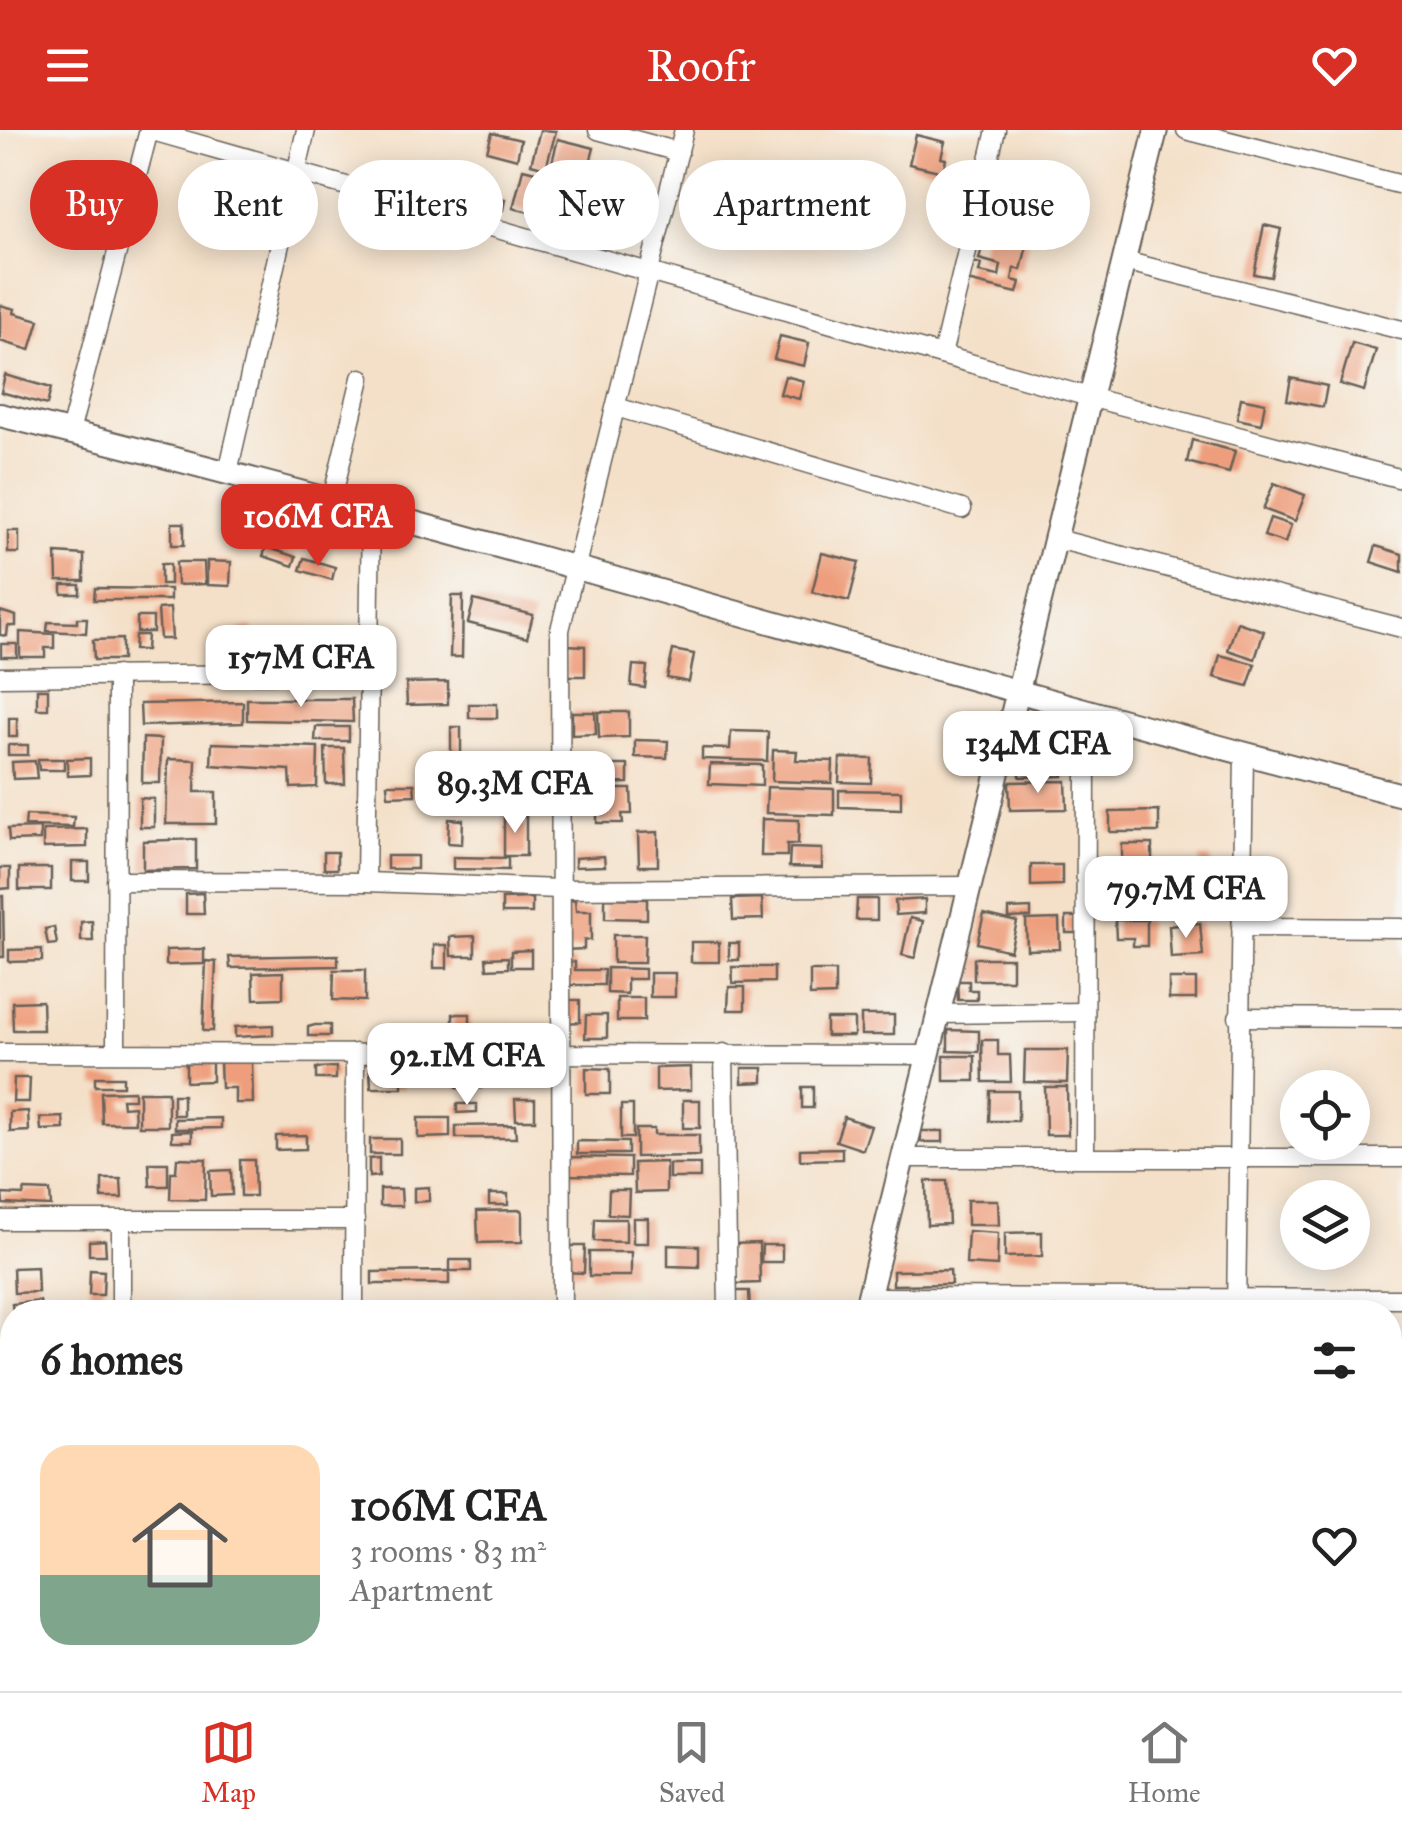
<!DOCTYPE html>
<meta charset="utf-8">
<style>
:root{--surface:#fff;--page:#f2f2f2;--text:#222;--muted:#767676;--line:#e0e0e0;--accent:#d93025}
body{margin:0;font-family:"IM FELL Great Primer",serif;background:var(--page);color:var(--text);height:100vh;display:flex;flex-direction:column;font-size:38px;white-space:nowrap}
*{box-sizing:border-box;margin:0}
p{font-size:32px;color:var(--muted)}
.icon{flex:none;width:55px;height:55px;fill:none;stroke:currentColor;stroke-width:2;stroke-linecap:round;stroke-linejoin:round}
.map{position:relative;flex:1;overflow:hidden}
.sheet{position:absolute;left:0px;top:1170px;width:1402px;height:392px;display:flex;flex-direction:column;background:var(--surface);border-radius:40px 40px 0 0;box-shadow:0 5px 25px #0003}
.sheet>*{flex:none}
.guide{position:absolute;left:30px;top:30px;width:1342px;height:90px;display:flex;gap:20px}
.fabs{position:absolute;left:1280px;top:940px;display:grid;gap:20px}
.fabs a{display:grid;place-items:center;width:90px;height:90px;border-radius:50%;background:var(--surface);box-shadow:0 5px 25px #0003;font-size:50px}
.price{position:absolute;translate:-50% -85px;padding:0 22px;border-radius:20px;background:#fff;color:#222;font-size:32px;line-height:65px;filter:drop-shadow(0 2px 5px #0008)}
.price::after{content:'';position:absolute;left:50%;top:60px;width:30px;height:22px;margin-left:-15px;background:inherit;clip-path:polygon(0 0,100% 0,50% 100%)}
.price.on{background:var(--accent);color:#fff}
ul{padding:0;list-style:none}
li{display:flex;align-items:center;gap:30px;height:250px;padding:0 40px}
li span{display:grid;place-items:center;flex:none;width:280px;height:200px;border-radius:30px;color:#555}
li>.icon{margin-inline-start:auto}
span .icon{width:120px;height:120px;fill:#fffc;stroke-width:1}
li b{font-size:42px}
h2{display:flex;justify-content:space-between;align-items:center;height:120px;padding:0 40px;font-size:42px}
.chip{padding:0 35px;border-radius:45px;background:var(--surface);box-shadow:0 5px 25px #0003;font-size:35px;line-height:90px}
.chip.on{background:var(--accent);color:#fff}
header{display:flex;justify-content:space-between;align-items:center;height:130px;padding:0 40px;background:var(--accent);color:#fff;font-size:45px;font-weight:600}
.dock{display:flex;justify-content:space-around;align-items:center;height:140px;border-top:2px solid var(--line);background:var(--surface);font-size:28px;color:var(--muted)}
.dock a{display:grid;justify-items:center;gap:5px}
.dock .on{color:var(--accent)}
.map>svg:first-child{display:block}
.building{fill:#ee9e7b}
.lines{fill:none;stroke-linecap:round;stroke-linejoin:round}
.minor-casing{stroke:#686158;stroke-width:21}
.tertiary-casing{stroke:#686158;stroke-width:26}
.minor{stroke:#fff;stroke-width:18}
.tertiary{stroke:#fff;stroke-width:22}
</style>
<header><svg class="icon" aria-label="menu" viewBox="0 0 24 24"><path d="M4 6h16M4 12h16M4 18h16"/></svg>Roofr<svg class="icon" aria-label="heart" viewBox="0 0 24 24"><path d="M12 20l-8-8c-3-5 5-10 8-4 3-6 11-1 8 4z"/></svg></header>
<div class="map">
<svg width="1402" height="1561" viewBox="0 0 1402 1561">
<rect width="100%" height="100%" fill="#f6f6f2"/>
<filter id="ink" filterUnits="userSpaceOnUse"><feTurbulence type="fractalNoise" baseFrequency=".01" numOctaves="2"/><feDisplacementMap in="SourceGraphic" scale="20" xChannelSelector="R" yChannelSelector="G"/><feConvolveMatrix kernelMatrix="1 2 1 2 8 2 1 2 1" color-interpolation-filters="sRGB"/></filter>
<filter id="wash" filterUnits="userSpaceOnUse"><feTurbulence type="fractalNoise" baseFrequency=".0048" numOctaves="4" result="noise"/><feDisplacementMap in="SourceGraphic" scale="40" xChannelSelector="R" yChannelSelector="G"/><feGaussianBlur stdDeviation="2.25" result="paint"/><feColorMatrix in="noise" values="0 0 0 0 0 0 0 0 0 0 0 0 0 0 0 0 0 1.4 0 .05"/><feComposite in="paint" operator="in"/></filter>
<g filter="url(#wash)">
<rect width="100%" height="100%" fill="#f4e0c8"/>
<g id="blocks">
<!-- building -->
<g class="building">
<polygon points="540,0 556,1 546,38 531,34"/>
<polygon points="492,3 521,10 517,29 487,21"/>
<polygon points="916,5 945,12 941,28 946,29 943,42 909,34"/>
<polygon points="558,9 594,18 585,52 549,44"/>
<polygon points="1016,36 1046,45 1040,65 1010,56"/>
<polygon points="523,39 539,43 529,82 513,78"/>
<polygon points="473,62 505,69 503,80 470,73"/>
<polygon points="1264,95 1281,99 1271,147 1254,144"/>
<polygon points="987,97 1029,107 1021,140 1014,138 1012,150 1020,152 1017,163 963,150 968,131 981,134 979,142 999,146 1001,135 979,129"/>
<polygon points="0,175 15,179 14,183 39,190 30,220 0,211"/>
<polygon points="780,206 809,213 804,236 774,229"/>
<polygon points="1352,213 1376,220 1364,261 1340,254"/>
<polygon points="5,245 51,258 47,275 1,262"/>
<polygon points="785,246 804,251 799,269 780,264"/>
<polygon points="1291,248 1327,256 1323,277 1287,270"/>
<polygon points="1241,268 1265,273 1261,294 1237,289"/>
<polygon points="1192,310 1235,321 1229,343 1187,332"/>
<polygon points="1274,353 1305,365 1295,391 1263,379"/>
<polygon points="1270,388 1291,395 1285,413 1264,406"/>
<rect x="172" y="393" width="12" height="22"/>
<rect x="8" y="401" width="11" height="22"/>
<polygon points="1376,416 1402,424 1402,442 1371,432"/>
<polygon points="266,417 296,427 293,436 263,426"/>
<polygon points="56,423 84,425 84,451 57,451"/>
<polygon points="822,423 859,432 849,471 812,462"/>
<polygon points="304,428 335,437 332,450 300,440"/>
<polygon points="207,431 231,432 230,456 207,455"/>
<polygon points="176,432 204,432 205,454 177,455"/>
<rect x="161" y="434" width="9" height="20"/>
<rect x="62" y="455" width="18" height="9"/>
<polygon points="95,458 170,459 170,470 94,470"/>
<polygon points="452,466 463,466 462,527 450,527"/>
<polygon points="474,470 533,485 527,508 468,493"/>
<polygon points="170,478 172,509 160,509 158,479"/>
<polygon points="0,481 16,486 16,496 8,496 7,506 0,505"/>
<rect x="137" y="487" width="16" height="15"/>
<polygon points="77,488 87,488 86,503 47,501 48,492 77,493"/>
<polygon points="1237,492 1264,501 1255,529 1228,520"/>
<polygon points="253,498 254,527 233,527 233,518 241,518 240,499"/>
<polygon points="20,502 54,504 54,518 45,518 45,527 20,527"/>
<polygon points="135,505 147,505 146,520 134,520"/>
<polygon points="122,509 122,530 94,530 93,510"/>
<polygon points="259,513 290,513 290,535 258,534"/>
<rect x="1" y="514" width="16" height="13"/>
<polygon points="566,515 585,516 585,546 566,546"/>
<polygon points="673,520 694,524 689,552 667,548"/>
<polygon points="1220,525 1255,534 1248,556 1214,547"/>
<polygon points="633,535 647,536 645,558 631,556"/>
<polygon points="448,552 448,574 407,575 406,553"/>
<rect x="37" y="559" width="11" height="20"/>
<polygon points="247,569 352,569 353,592 247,590"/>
<polygon points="243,572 243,593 141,596 140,574"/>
<rect x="469" y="574" width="28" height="14"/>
<polygon points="572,582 595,582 596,604 572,605"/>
<polygon points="598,582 629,582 629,607 599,608"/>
<rect x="9" y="588" width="8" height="19"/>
<polygon points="316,597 349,597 349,611 315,611"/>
<rect x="451" y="597" width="10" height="32"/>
<polygon points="731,601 768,602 767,631 702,629 702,618 730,619"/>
<polygon points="143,608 161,609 160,653 142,653"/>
<polygon points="635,610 668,611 667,628 635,627"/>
<polygon points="212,613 318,617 317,657 291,658 290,640 211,635"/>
<rect x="8" y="615" width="20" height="10"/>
<polygon points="325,618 344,618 345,654 326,654"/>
<polygon points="773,620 797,621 796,630 833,631 832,653 772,651"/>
<polygon points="1063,624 1063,646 1020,647 1019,625"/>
<polygon points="90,628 90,645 68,646 67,629"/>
<polygon points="840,628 872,629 871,653 839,652"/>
<polygon points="38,629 64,629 64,640 39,640"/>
<polygon points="168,629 196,630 195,662 216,662 216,694 166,694"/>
<polygon points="35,631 37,648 13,649 12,632"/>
<polygon points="710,634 762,635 762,656 709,654"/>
<rect x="575" y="635" width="20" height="19"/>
<polygon points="598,635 628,635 628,653 598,654"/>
<polygon points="1066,651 1067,679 1010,680 1009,652"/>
<polygon points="387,654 414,654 415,665 388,666"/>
<polygon points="526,657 527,679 455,680 455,658"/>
<polygon points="767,657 834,659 834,685 766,683"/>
<polygon points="597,659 631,659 632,684 622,684 623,693 597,693"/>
<polygon points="839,660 901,661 901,679 839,677"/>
<polygon points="140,668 154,669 154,697 140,697"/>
<polygon points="1159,681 1159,702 1110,702 1110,682"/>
<polygon points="26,685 74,687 73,697 25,696"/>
<rect x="504" y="686" width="22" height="40"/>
<polygon points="449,689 463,690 462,714 448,713"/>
<polygon points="762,689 799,690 798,714 787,714 787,726 761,726"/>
<polygon points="40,698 40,710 9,711 8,699"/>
<polygon points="87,699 87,717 43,718 43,700"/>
<polygon points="658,702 658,736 639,736 638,703"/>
<polygon points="196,709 196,739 143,740 143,711"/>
<rect x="1122" y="714" width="30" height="28"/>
<polygon points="790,718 822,719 822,738 789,737"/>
<rect x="324" y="722" width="13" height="17"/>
<rect x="387" y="726" width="30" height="13"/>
<polygon points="604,726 605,736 575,737 575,728"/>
<polygon points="453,727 508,728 508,740 453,739"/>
<polygon points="1200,728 1211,728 1212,745 1201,745"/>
<rect x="72" y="732" width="17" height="19"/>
<polygon points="1031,735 1062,735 1062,755 1031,756"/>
<polygon points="0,738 10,738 10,758 0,759"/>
<rect x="19" y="738" width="32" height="22"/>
<rect x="1125" y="746" width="31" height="9"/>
<polygon points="203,763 204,784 186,784 186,764"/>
<polygon points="0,766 3,766 4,827 0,827"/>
<polygon points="532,768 532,783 502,783 502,769"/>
<polygon points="605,768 647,769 647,789 605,788"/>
<polygon points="762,768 763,789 733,790 732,769"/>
<polygon points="857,769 877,769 877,790 856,790"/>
<polygon points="925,769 925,783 896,785 895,771"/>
<polygon points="575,770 576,781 591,781 591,810 584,810 584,819 565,820 564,771"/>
<polygon points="1031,778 1031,787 1009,788 1009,779"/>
<polygon points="984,784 1017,792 1010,821 977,813"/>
<polygon points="1066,787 1077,787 1078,803 1066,803"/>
<polygon points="910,788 923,791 915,828 902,825"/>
<polygon points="1059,789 1060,819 1027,820 1026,790"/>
<polygon points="1115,790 1147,790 1147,816 1133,816 1133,808 1116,808"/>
<polygon points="92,791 93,811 81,811 81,792"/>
<polygon points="1200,793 1203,826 1171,828 1169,796"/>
<polygon points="54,797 57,814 48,815 45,799"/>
<polygon points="613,805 645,805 644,833 613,833"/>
<polygon points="475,806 475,826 451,826 450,807"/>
<rect x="691" y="812" width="28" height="20"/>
<rect x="729" y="813" width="10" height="17"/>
<rect x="434" y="815" width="13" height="23"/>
<polygon points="42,819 42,831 9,832 9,820"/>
<polygon points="204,819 204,834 166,835 166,820"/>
<polygon points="531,820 531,837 511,837 511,821"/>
<polygon points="338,825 338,836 230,838 229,827"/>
<polygon points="508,827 508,838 487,839 486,828"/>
<rect x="974" y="828" width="38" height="22"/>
<polygon points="206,831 216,832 213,901 203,901"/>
<polygon points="566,832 575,832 575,840 604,840 604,855 565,855"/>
<polygon points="732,837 774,837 774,852 733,853"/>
<polygon points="607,838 645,839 645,849 627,849 627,864 607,863"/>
<polygon points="334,840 365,840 365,871 333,870"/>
<polygon points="810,841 835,841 835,865 810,866"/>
<polygon points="283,842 283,868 254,869 253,843"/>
<rect x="650" y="843" width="25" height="24"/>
<rect x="1169" y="849" width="27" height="20"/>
<polygon points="957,851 969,851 969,860 977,860 977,870 958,870"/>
<polygon points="729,857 745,857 745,880 728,880"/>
<rect x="617" y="868" width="27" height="23"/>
<polygon points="564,870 580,870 580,892 564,893"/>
<polygon points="42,871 43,900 13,900 12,872"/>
<rect x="453" y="884" width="17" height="18"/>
<polygon points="586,885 607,885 607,908 585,908"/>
<rect x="861" y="885" width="33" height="20"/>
<rect x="826" y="889" width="28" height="17"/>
<polygon points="273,895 273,905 235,907 235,897"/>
<polygon points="315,895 330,895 330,906 308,906 308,897"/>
<polygon points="948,900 979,901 979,922 948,921"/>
<polygon points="982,910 998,910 998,925 1010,925 1011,952 983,952"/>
<polygon points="1025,920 1068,920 1067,953 1024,952"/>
<rect x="944" y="926" width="31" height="25"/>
<polygon points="220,932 252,932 253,973 235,973 235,958 221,958"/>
<polygon points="186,933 212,933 212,951 186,952"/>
<polygon points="336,937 336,949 316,949 316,938"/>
<polygon points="691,937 691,960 656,961 656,938"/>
<polygon points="370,938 402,938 402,958 371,958"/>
<polygon points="586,938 610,939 610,964 586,964"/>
<polygon points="742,938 763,938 763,952 742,953"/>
<rect x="457" y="939" width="24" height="19"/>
<rect x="95" y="947" width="28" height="9"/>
<polygon points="14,948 30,948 29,972 13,972"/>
<rect x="802" y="957" width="11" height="21"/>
<polygon points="1045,957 1067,957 1068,1005 1046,1005"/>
<polygon points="134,961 134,969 122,969 123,977 134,976 135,993 102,993 101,962"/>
<polygon points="990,961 1018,961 1018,991 989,991"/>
<rect x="139" y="962" width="29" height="34"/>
<rect x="173" y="965" width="10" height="20"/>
<polygon points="515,969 535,969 535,990 516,990"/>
<rect x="683" y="970" width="17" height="28"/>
<polygon points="457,974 477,974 477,982 457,983"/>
<rect x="621" y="975" width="12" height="33"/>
<polygon points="28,981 29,1001 10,1002 10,982"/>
<polygon points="63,987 64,999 41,1000 40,988"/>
<polygon points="844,987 871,996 863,1020 836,1011"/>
<polygon points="221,988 221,998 175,999 175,989"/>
<polygon points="418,988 450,988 450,1007 418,1008"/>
<polygon points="515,995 516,1008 456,1008 456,996"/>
<polygon points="636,999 654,999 654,1005 699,1005 699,1026 636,1027"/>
<polygon points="192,1001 192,1011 172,1011 172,1002"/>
<rect x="921" y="1001" width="22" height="11"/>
<polygon points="306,1005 306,1019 276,1020 276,1006"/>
<rect x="370" y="1009" width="30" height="15"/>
<polygon points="577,1011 628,1012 628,1024 577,1024"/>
<polygon points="842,1018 842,1029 800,1030 800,1019"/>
<polygon points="565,1027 630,1028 630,1046 565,1045"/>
<polygon points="177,1028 206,1029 205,1070 170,1069 171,1042 176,1042"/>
<polygon points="379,1028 379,1046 369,1047 369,1029"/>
<polygon points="240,1030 254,1030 255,1066 241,1066"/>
<polygon points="666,1032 666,1062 635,1063 634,1033"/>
<polygon points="149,1033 168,1033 168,1056 150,1056"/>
<rect x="669" y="1034" width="31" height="14"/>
<polygon points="231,1040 232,1065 211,1066 210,1041"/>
<polygon points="102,1049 121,1049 122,1068 102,1068"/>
<polygon points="926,1051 947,1051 949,1094 927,1095"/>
<polygon points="429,1057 429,1071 414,1072 414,1058"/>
<polygon points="380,1059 401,1059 402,1076 380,1076"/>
<polygon points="25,1060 50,1061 51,1076 3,1074 2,1064 23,1065"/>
<polygon points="609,1060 629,1060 628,1085 608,1084"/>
<rect x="489" y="1064" width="19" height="11"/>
<polygon points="967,1070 998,1070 999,1095 967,1095"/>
<polygon points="522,1080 522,1112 478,1113 477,1081"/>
<rect x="633" y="1088" width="15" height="25"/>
<polygon points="595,1089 626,1089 626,1112 594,1111"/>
<polygon points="968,1101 998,1103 997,1136 966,1134"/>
<polygon points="1042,1102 1042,1126 1005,1127 1005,1103"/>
<polygon points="105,1110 106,1125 89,1125 89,1111"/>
<polygon points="759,1113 760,1153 732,1154 731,1114"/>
<polygon points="668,1115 699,1116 699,1137 668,1136"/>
<polygon points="762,1115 782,1115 782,1132 761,1132"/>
<polygon points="564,1116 585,1116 584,1143 564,1142"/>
<rect x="589" y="1122" width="42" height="24"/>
<rect x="450" y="1130" width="21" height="11"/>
<polygon points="37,1137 38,1162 14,1163 13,1138"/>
<polygon points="90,1140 104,1141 103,1165 89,1165"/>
<polygon points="950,1140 951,1154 893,1155 893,1141"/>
<polygon points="449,1141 449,1154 372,1154 372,1142"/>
<polygon points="734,1161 749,1161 750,1182 734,1182"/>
<polygon points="40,1171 42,1182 13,1182 12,1174"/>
<polygon points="7,1242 12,1242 12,1287 6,1287"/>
<polygon points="0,1400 8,1400 6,1427 0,1427"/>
<rect x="0" y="1508" width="12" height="22"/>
</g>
</g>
</g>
<g filter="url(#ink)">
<use href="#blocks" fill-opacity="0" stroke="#686158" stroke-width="2.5"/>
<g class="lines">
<defs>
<g id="minor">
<polyline points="149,0 1089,267 1402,349"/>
<polyline points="598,0 679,22"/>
<polyline points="1186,0 1402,55"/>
<polyline points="1124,131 1402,200"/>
<polyline points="942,225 996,0"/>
<polyline points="616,277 962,379"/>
<polyline points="70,302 149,0"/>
<polyline points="228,342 306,0"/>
<polyline points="332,369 361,248"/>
<polyline points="1057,409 1402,498"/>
<polyline points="0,547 367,543"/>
<polyline points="116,751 366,752 560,759 971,756"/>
<polyline points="366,752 371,380"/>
<polyline points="1241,797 1402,798"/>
<polyline points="938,884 1085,882"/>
<polyline points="1238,887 1402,888"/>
<polyline points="116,922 117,545"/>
<polyline points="0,923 928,925"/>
<polyline points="724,923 728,1182"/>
<polyline points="1085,1027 1086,625"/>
<polyline points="904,1028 1402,1028"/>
<polyline points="0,1090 355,1090"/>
<polyline points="869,1167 1402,1169"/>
<polyline points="121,1182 121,1091"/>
<polyline points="354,1182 355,923"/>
<polyline points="562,1182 560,500 684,0"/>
<polyline points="1236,1182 1244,624"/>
<polyline points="1390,1320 1402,1320"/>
<polyline points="1233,1561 1233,1550"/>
</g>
<g id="tertiary">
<path d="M0,285C470,400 933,544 1402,665"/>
<polyline points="865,1182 1156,0"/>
<polyline points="0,1478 12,1478"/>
<polyline points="1390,1480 1402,1480"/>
<polyline points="772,1561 774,1550"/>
</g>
</defs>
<!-- minor casing -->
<use href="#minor" class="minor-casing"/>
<!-- tertiary casing -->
<use href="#tertiary" class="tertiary-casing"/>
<!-- minor -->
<use href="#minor" class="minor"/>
<!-- tertiary -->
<use href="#tertiary" class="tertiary"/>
</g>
</g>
</svg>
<div class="fabs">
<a><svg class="icon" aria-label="locate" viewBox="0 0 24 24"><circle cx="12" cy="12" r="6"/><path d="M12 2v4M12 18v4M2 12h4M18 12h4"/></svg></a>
<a><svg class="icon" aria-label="layers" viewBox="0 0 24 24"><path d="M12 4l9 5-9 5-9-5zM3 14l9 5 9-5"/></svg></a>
</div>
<b class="price on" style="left:318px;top:439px">106M CFA</b>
<b class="price" style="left:301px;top:580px">157M CFA</b>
<b class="price" style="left:1038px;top:666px">134M CFA</b>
<b class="price" style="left:515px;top:706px">89.3M CFA</b>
<b class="price" style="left:1186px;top:811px">79.7M CFA</b>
<b class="price" style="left:467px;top:978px">92.1M CFA</b>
<div class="guide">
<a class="chip on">Buy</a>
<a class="chip">Rent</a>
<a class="chip">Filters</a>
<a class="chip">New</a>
<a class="chip">Apartment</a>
<a class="chip">House</a>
</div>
<section class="sheet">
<h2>6 homes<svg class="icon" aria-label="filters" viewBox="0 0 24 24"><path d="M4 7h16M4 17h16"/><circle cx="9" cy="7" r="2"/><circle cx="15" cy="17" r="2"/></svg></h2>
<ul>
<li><span style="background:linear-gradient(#ffd9b3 65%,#7fa58c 0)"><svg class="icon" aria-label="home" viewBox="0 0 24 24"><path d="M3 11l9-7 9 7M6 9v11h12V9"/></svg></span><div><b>106M CFA</b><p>3 rooms · 83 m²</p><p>Apartment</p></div><svg class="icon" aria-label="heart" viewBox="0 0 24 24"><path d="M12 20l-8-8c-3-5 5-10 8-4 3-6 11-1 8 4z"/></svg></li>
</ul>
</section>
</div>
<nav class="dock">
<a class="on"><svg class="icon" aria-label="map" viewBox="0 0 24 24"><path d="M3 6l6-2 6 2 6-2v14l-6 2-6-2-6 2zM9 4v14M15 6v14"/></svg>Map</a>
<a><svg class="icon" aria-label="saved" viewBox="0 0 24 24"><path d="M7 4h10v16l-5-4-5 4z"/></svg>Saved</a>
<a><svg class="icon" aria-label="home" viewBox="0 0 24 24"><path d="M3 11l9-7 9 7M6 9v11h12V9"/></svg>Home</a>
</nav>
